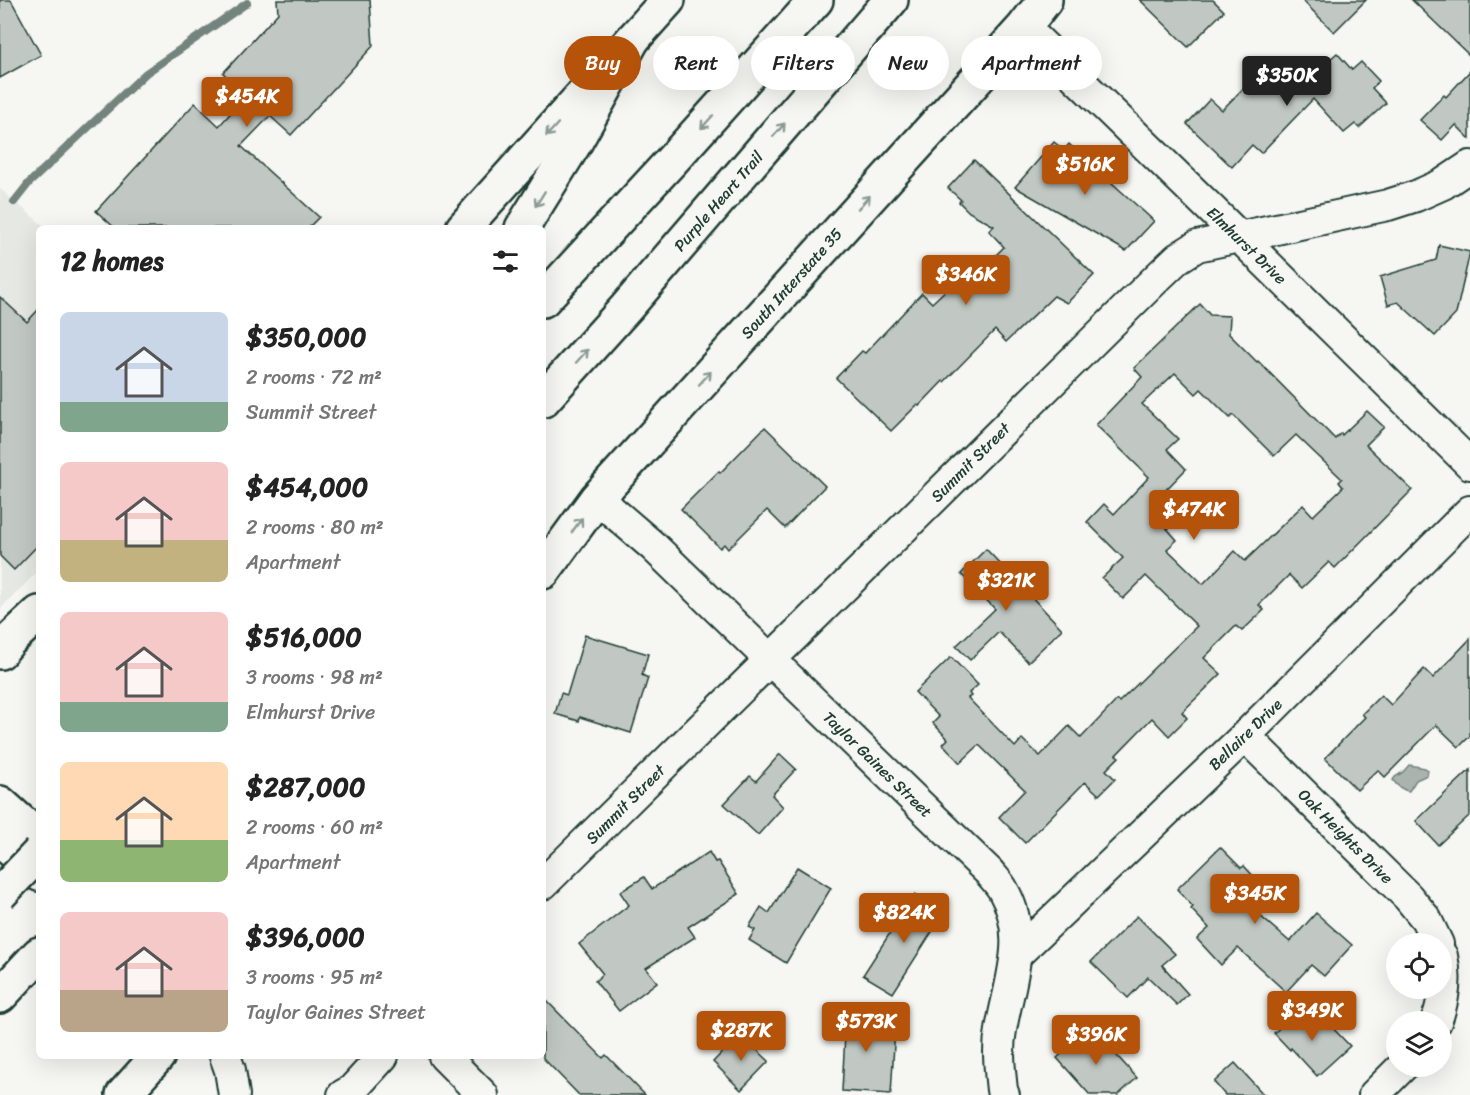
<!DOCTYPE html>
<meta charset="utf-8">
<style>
:root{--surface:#fff;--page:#f2f2f2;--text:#222;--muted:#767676;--accent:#b45309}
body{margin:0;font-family:Sriracha,sans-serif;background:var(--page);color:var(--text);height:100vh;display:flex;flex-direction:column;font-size:22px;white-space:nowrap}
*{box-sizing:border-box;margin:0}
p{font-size:20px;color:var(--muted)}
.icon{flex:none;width:33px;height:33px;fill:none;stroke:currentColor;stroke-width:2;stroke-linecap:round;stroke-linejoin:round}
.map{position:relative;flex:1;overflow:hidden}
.sheet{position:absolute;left:36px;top:225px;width:510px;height:834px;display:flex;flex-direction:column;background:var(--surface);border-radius:9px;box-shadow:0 6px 24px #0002}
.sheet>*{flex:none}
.guide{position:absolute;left:564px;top:36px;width:570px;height:54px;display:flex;gap:12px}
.buttons{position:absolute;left:1386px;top:933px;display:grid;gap:12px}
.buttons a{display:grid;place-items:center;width:66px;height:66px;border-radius:50%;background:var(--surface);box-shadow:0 6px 24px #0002;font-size:30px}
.price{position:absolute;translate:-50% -51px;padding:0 14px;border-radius:6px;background:var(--accent);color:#fff;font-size:20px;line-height:39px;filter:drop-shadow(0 2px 3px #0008)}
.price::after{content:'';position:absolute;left:50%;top:36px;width:18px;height:14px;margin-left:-9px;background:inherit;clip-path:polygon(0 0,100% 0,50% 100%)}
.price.active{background:#222;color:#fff}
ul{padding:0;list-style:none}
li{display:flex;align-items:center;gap:18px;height:150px;padding:0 24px}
li span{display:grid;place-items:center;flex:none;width:168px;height:120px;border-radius:9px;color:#555}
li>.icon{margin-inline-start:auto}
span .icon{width:72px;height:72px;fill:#fffc;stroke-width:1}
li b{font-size:26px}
h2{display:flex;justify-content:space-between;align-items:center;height:72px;padding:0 24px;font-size:26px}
.tag{padding:0 21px;border-radius:27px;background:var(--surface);box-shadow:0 6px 24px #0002;font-size:21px;line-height:54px}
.tag.active{background:var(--accent);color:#fff}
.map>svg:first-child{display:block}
.built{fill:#e6e8e4}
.water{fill:#aab3ae;stroke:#72847d;stroke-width:1.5}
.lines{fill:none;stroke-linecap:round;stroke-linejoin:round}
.stream{stroke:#72847d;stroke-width:8}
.building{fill:#c1c8c3;stroke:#1f3d34;stroke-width:1.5;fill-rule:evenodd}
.minor-casing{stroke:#1f3d34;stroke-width:34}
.major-casing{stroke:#1f3d34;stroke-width:38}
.highway-casing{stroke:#1f3d34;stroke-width:38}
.minor{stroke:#f6f6f2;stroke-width:30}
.major{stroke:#f6f6f2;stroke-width:33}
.highway{stroke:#f6f6f2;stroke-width:33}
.highway-bridge-casing{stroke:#1f3d34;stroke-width:38;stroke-linecap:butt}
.highway-bridge{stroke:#f6f6f2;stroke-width:33}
.oneway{stroke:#8a9a93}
.labels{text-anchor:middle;stroke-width:5;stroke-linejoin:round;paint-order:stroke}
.street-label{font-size:16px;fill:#1f3d34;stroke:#f6f6f2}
</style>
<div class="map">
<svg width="1470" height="1095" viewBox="0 0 1470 1095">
<rect width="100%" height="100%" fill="#f6f6f2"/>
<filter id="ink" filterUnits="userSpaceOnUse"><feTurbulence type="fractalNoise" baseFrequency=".0167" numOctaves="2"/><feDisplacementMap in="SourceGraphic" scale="12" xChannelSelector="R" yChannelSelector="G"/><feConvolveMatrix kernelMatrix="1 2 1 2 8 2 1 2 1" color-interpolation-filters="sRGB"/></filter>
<g filter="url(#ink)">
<!-- built -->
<polygon class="built" points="0,189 46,228 39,228 39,570 0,609"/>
<!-- water -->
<path class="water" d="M1409,765L1425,768L1428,770L1427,775L1416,780L1409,791C1402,790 1397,786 1393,780L1395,777L1403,772Z"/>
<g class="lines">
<!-- stream -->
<polyline class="stream" points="14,202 29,183 146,73 247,3"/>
</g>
<!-- building -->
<g class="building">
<polygon points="0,0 11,0 41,55 0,78"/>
<polygon points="277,0 370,0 373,46 291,135 270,116 241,146 319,217 308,228 115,228 96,211 195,103 219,126 247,95 223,73 278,13"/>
<polygon points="1140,0 1213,0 1224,11 1188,47"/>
<polygon points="1302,0 1366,0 1334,32"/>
<polygon points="1412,0 1470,0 1470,56"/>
<polygon points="1337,53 1352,70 1361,62 1379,81 1372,88 1386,103 1359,128 1355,124 1344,133 1313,99 1261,153 1252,145 1232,167 1187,124 1210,99 1222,110 1267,64 1277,76 1287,67 1303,83"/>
<polygon points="1470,71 1470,139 1456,125 1442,140 1420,120 1444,95 1446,97"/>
<polygon points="1054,142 1064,150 1069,144 1154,221 1126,251 1015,187"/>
<polygon points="974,160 1094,275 1067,303 1054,296 1006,342 995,330 944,382 943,381 919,406 917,405 891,431 836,378 862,351 865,353 922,293 932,303 966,271 973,278 1004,247 989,231 994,226 969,212 959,202 961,200 948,188"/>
<polygon points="1439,245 1470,252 1456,314 1435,336 1398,302 1388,305 1380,277 1436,260"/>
<polygon points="0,297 27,322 39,309 39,544 14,570 0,556"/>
<path d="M1200,304L1210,315L1230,316L1229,334L1257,362L1258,361L1335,439L1341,433L1342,435L1367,411L1384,427L1366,445L1412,490L1335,568L1329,562L1302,588L1289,575L1259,605L1264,610L1242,631L1236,626L1204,658L1221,674L1182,712L1187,718L1169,736L1152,718L1116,755L1119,757L1106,770L1115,779L1099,795L1085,782L1025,843L999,817L1025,790L979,745L960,763L943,744L948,739L933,723L939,717L915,692L951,657L978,685L969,693L971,696L968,698L1015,747L1022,739L1040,756L1069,726L1081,738L1117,700L1119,702L1197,626L1146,576L1123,599L1102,578L1123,558L1087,522L1104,504L1114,514L1149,477L1096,425L1142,377L1134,368ZM1175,373L1196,394L1201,389L1230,418L1233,415L1274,456L1296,435L1342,479L1339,482L1343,487L1313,516L1303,505L1245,561L1235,551L1203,584L1167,549L1177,540L1163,524L1172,515L1156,500L1186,469L1167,449L1178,439L1142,404Z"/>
<polygon points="765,427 825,486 785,528 767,510 728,549 724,544 720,548 681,509 719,471 720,473"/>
<polygon points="986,549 1062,629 1028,662 999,632 970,660 956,646 995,609 961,574"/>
<polygon points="585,635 648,654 642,675 648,678 631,733 580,717 579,721 555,714 561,693 567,695"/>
<polygon points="1470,639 1470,736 1459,747 1436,725 1385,777 1378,770 1357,790 1325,758 1365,717 1362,714 1381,695 1391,705 1424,669 1433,678"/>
<polygon points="780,754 796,769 772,795 783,807 758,835 724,804 750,776 756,781"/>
<polygon points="1470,770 1470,815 1438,845 1416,821"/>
<polygon points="1220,847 1241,868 1244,866 1257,880 1243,893 1254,905 1251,908 1290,942 1316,913 1352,945 1324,976 1311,965 1286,992 1238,948 1221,965 1197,939 1209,928 1191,909 1193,907 1177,889"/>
<polygon points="709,852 715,862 718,861 739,894 688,927 695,937 646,968 657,982 619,1011 595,981 603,974 579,944 629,905 620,892 644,877 652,889"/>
<polygon points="797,867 831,888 786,963 749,940 755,930 749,927 761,907 769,913"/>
<polygon points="915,894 944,913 893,993 863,975"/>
<polygon points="1137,916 1175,954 1162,965 1188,994 1177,1005 1148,977 1128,998 1091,962"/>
<polygon points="543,997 603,1058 606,1055 645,1095 579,1095 543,1058"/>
<polygon points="836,1010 881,1012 871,1027 895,1028 891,1094 842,1091 845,1034 835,1033"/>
<polygon points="1297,1012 1313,1029 1324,1019 1350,1046 1317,1076 1291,1048 1290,1050 1274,1033"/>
<polygon points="1091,1027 1137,1078 1118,1095 1090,1095 1057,1058"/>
<polygon points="740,1034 769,1061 741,1090 713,1062"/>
<polygon points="1235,1063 1264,1095 1225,1095 1214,1082"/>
</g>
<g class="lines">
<defs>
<g id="minor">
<polyline points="1024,27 1212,210 1470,464"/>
<path d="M597,498L654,547L989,872C994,878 1000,884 1003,890C1030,937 1009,982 1001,1030C997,1050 1000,1071 1002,1090L1004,1095"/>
<polyline points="1245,736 1408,897 1426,919 1438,944"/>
<polyline points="543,884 1159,276 1178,258 1197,246 1388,205 1416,196 1443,184 1470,166"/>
<polyline points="1017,954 1245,736 1470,511"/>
<path d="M1436,1022C1444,1001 1447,978 1442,956"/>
<polyline points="225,1056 230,1070 234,1095"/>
<polyline points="444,1056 483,1095"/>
<polyline points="343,1095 352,1090 383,1056"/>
<polyline points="1374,1095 1403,1066"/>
</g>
<g id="major">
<polyline points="463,228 668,0"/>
<polyline points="543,572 597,498 1024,27 1045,0"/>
<polyline points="0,652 9,641 39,613"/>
<polyline points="0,803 39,838"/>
<polyline points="0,840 39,874"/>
<polyline points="123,1095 158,1056"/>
</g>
<g id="highway">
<polyline points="522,228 576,141 633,39"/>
<polyline points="543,300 675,157 816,0"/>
<polyline points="543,400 626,308 891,0"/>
<polyline points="0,996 39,954"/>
</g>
</defs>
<!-- minor casing -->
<use href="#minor" class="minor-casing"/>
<!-- major casing -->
<use href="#major" class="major-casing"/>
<!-- highway casing -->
<use href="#highway" class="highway-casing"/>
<!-- minor -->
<use href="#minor" class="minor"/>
<!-- major -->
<use href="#major" class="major"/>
<!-- highway -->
<use href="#highway" class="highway"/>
<defs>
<polyline id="highway-bridge" points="0,894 39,853"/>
</defs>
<!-- highway-bridge casing -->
<use href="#highway-bridge" class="highway-bridge-casing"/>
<!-- highway-bridge -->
<use href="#highway-bridge" class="highway-bridge"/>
</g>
<!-- one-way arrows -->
<defs><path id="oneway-shaft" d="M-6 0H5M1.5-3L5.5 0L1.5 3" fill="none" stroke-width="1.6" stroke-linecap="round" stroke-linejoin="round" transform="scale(1.5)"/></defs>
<g class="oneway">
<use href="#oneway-shaft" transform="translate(707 122) rotate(132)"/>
<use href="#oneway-shaft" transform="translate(552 130) rotate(132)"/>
<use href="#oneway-shaft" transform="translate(779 130) rotate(-49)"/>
<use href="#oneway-shaft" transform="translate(540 199) rotate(122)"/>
<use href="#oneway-shaft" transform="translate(864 202) rotate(-48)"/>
<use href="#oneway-shaft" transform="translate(582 356) rotate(-48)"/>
<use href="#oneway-shaft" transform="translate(705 378) rotate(-48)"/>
<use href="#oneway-shaft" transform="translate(577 525) rotate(-54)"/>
</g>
</g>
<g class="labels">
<!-- street labels -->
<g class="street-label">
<text transform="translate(718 201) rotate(-49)" y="6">Purple Heart Trail</text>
<text transform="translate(1247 245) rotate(44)" y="6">Elmhurst Drive</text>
<text transform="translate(791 283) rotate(-48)" y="6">South Interstate 35</text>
<text transform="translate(970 462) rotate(-45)" y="6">Summit Street</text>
<text transform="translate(1245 734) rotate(-44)" y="6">Bellaire Drive</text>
<text transform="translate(878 764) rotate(44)" y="6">Taylor Gaines Street</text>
<text transform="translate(625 804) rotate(-45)" y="6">Summit Street</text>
<text transform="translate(1346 836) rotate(45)" y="6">Oak Heights Drive</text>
</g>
</g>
</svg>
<div class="buttons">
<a><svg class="icon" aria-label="locate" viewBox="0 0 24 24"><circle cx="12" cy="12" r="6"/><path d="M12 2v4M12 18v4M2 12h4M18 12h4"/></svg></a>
<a><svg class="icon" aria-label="layers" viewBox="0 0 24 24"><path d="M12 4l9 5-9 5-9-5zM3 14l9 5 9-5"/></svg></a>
</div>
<b class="price active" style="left:1287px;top:107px">$350K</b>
<b class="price" style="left:247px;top:128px">$454K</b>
<b class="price" style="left:1085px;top:196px">$516K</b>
<b class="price" style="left:966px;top:306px">$346K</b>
<b class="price" style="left:1194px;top:541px">$474K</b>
<b class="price" style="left:1006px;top:612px">$321K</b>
<b class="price" style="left:1255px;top:925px">$345K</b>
<b class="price" style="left:904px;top:944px">$824K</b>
<b class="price" style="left:1312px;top:1042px">$349K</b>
<b class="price" style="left:866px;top:1053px">$573K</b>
<b class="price" style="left:741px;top:1062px">$287K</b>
<b class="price" style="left:1096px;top:1066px">$396K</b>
<div class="guide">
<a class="tag active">Buy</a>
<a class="tag">Rent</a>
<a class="tag">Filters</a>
<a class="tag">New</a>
<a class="tag">Apartment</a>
</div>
<section class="sheet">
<h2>12 homes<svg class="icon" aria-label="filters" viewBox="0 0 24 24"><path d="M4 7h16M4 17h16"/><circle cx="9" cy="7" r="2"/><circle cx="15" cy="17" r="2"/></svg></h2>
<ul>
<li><span style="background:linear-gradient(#c9d6e8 75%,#7fa58c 0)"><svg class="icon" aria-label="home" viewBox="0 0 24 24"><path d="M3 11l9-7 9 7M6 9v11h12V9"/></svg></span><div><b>$350,000</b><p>2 rooms · 72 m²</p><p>Summit Street</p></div></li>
<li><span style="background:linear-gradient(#f6c9c9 65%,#c2b280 0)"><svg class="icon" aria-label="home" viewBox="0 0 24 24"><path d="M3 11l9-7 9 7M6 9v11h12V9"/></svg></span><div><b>$454,000</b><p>2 rooms · 80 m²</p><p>Apartment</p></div></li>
<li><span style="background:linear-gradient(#f6c9c9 75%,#7fa58c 0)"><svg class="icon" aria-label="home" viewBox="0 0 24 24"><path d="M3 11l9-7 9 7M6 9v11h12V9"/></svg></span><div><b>$516,000</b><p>3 rooms · 98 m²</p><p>Elmhurst Drive</p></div></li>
<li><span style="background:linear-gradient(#ffd9b3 65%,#8fb573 0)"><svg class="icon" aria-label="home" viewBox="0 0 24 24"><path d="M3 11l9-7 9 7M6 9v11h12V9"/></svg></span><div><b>$287,000</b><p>2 rooms · 60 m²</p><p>Apartment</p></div></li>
<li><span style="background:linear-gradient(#f6c9c9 65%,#b9a48a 0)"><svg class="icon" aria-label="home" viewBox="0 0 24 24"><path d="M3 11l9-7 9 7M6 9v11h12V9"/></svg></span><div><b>$396,000</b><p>3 rooms · 95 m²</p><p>Taylor Gaines Street</p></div></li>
</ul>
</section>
</div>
